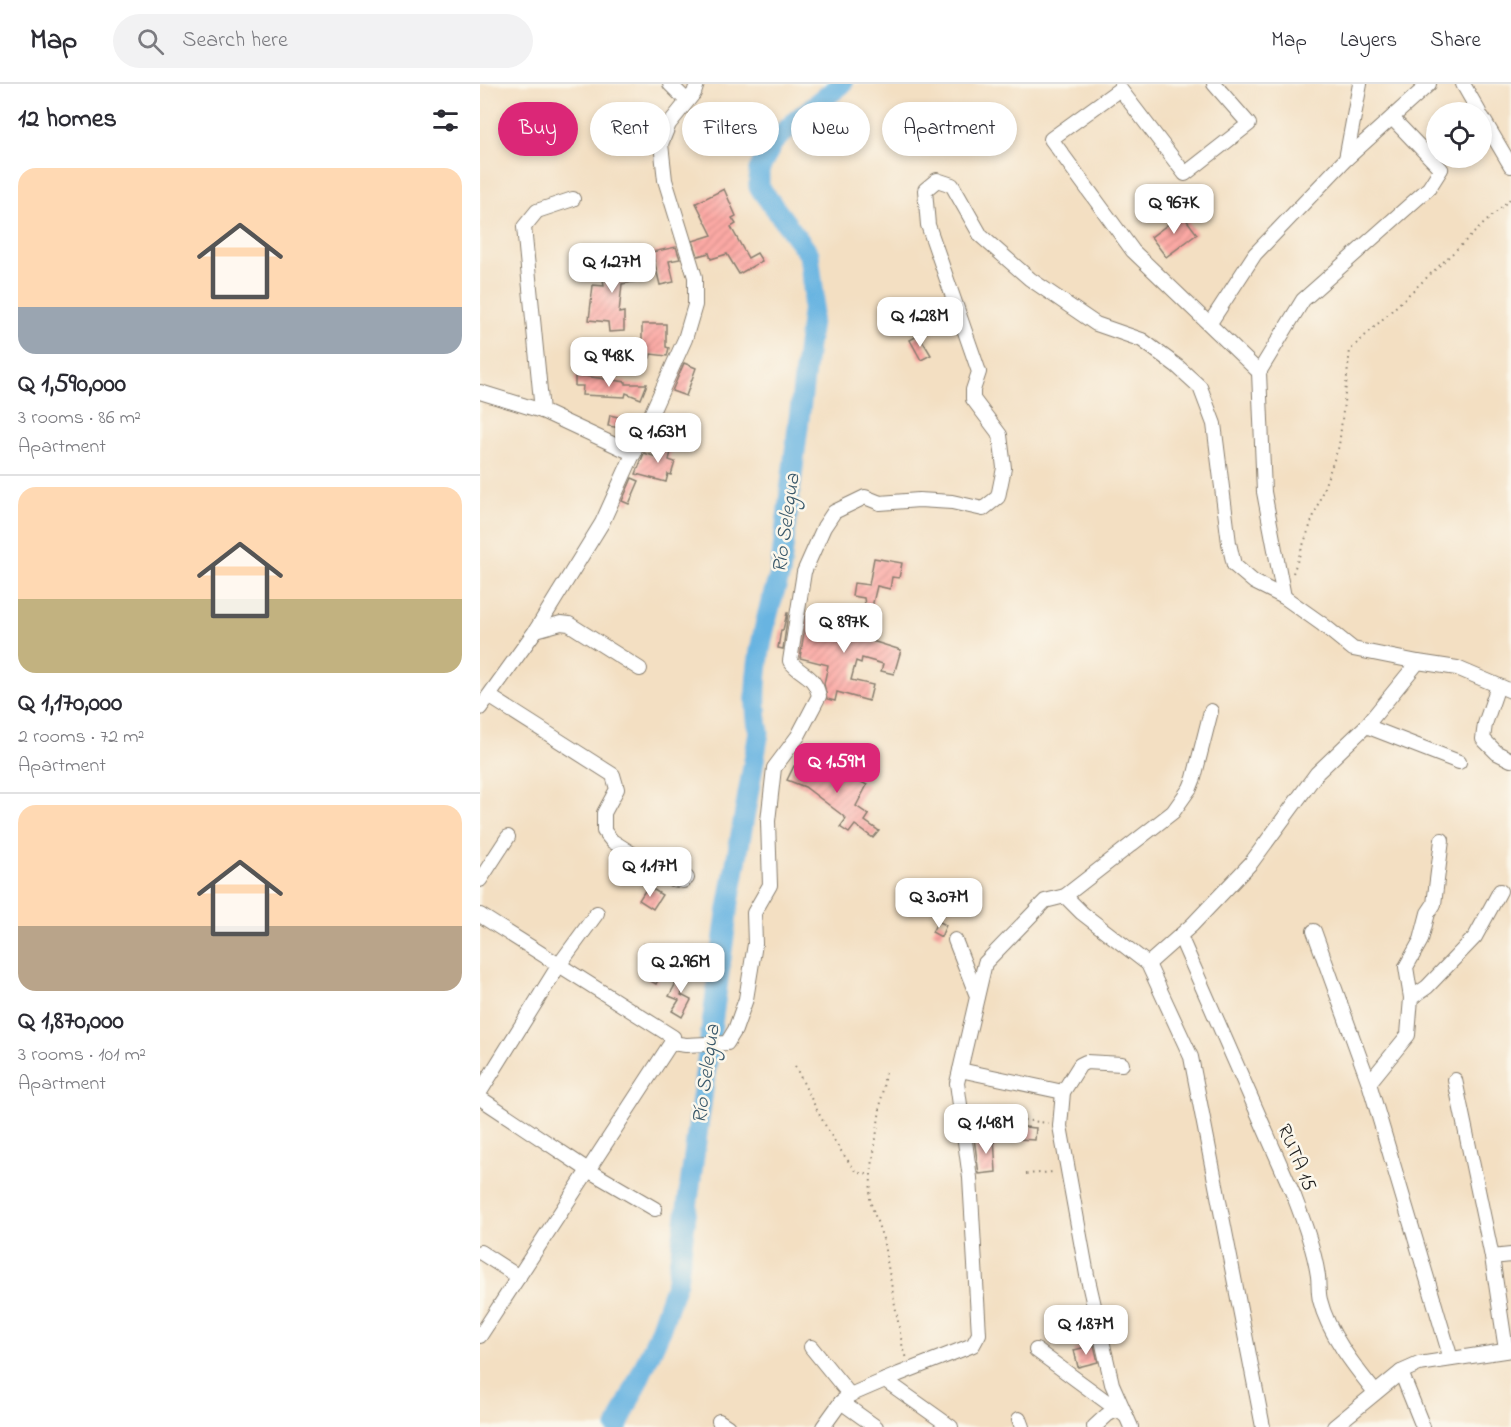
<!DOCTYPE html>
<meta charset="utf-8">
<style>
:root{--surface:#fff;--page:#f2f2f3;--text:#2b2b33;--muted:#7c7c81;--line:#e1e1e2;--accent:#db2777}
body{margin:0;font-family:"Indie Flower",sans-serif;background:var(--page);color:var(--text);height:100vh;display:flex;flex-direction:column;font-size:22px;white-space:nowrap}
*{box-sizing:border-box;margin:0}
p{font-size:20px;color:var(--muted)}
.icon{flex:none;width:33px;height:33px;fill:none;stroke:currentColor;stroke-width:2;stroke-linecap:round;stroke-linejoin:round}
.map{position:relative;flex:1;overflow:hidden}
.panel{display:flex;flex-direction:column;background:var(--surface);width:480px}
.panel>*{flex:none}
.banner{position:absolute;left:18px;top:18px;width:570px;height:54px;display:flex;gap:12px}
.fabs{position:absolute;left:946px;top:18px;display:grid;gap:12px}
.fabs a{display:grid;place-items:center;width:66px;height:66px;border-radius:50%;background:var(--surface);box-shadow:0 3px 9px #0003;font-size:30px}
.price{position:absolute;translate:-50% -51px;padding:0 14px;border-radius:12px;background:#fff;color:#222;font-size:20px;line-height:39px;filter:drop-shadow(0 2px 3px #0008)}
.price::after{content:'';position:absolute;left:50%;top:36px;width:18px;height:14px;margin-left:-9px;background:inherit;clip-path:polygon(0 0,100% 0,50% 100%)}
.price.current{background:var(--accent);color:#fff}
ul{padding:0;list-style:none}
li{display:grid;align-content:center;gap:12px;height:318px;padding:0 18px}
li+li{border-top:2px solid var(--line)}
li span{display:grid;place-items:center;height:186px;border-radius:18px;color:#555}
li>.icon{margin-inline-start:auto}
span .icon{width:108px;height:108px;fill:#fffc;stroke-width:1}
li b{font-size:26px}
h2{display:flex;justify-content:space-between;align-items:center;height:72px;padding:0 18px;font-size:26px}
.chip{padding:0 21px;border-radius:27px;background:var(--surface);box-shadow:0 3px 9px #0003;font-size:21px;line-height:54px}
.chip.current{background:var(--accent);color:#fff}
header{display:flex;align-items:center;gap:36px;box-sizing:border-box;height:84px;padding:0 30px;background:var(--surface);border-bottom:2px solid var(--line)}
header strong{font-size:28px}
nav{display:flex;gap:33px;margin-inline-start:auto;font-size:21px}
.search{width:420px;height:54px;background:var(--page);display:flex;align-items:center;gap:15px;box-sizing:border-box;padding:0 21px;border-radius:33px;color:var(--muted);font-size:22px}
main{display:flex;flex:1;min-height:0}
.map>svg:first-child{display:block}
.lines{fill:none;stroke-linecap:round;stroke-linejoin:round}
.river{stroke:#68b4e1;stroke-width:21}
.building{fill:url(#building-hatch)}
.minor-casing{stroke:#887e6f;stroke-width:16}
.path{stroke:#887e6f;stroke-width:2;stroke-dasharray:1.5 4.5;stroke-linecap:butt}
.minor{stroke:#fff;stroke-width:14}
.labels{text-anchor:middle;stroke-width:5;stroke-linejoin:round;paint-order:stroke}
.street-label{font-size:20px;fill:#1c1c1c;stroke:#fbf7ec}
.water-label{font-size:21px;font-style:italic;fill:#3a596b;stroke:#fbf7ec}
</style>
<header>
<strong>Map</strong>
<div class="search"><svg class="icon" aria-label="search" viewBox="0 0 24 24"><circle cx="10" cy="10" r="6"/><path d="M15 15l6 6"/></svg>Search here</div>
<nav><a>Map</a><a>Layers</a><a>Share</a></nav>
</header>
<main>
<section class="panel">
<h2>12 homes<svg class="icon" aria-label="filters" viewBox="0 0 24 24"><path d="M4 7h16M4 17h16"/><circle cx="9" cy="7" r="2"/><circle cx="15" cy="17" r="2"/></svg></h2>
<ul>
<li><span style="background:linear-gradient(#ffd9b3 75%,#9aa5b1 0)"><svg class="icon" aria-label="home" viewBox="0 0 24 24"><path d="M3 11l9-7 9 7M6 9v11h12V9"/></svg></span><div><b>Q 1,590,000</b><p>3 rooms · 86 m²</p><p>Apartment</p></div></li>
<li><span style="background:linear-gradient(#ffd9b3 60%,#c2b280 0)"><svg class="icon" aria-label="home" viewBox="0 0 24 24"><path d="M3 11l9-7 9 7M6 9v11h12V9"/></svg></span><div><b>Q 1,170,000</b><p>2 rooms · 72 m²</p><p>Apartment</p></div></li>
<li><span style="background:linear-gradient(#ffd9b3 65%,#b9a48a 0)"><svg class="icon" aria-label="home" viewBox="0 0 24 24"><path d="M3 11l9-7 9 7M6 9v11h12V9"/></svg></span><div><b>Q 1,870,000</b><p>3 rooms · 101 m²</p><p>Apartment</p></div></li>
</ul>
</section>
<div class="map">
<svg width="1031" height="1343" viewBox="0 0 1031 1343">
<defs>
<pattern id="building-hatch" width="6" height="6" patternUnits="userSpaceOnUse" patternTransform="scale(1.5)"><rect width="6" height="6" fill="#fba9a4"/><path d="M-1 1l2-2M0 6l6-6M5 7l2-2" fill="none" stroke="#d7918d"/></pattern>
</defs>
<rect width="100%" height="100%" fill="#fbf7ec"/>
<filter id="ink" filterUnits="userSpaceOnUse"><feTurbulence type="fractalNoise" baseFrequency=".0167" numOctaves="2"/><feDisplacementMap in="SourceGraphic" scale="12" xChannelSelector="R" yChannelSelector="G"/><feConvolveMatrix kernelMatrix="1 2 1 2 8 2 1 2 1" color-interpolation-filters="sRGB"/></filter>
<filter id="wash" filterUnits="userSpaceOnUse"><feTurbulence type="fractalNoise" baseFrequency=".008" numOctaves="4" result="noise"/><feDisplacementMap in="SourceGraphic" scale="24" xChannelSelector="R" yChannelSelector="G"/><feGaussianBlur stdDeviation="1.35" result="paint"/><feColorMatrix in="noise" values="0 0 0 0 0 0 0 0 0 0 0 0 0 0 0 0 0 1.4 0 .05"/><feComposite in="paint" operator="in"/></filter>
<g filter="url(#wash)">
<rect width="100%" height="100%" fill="#f3dfc2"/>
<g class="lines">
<!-- river -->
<path class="river" d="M137,1343L178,1252L197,1197L247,830L279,648C269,600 284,536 300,490L334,212L329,170L279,103V86L293,58L318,35L362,0"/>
</g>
<g id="blocks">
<!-- building -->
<g class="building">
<polygon points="244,105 256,132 252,134 256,140 251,143 268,174 277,169 282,177 259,190 247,170 231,175 229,169 218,172 213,157 232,151 216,119"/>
<polygon points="702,130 717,150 686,173 671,153"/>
<polygon points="196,163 200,175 189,177 194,198 180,201 172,168"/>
<polygon points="154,176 158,197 142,200 139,229 144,228 144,247 129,248 128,238 109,236 113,201 124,202 121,179"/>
<polygon points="162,240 186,240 186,263 189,264 187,272 171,270 170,274 162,273"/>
<polygon points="439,251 451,271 441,276 430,256"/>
<polygon points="204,279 216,284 206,312 192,307"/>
<polygon points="104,292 146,298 146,300 167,300 161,315 146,309 145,313 102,311 103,302 95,302 95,293"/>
<polygon points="130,331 158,338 149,357 138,353 141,344 128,342"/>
<polygon points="180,357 193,360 189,376 195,378 191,391 188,390 186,398 156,390 164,369 177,373"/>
<polygon points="152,394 159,397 149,420 142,417"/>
<polygon points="394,474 422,479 419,494 412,493 410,505 397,502 392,523 385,521 384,514 372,512 374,499 389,501"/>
<polygon points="347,522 357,525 354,538 395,547 392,557 421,566 414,590 401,587 403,580 382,574 381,579 376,577 371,596 393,601 389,617 357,608 355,617 347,615 344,600 348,581 320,574 327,530 345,533"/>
<polygon points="307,529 308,529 303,565 298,564 301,546 303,546"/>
<polygon points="352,676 371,691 370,692 387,701 376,722 389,731 385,737 399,747 393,754 375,741 369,749 360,743 366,735 362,731 325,703 307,696 314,682 332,690 335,686 341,690"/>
<polygon points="168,802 182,811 173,825 159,816"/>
<polygon points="458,837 466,841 461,853 452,848"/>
<polygon points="164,860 174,866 170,875 159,870"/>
<polygon points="175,880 184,885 176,900 167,895"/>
<polygon points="204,884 211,888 201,911 211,916 202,933 192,927 199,916 189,912"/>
<polygon points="521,1041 556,1044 555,1056 520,1054"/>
<polygon points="514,1053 516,1088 499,1090 494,1054"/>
<polygon points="614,1261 618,1278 598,1283 594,1266"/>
</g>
</g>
</g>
<g filter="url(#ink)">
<use href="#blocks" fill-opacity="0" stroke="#887e6f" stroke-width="1.5"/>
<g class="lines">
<defs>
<g id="minor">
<polyline points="190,0 207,17"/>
<polyline points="734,0 769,40 705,90 640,5 571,55 653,167 779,288"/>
<polyline points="983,0 999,28"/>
<polyline points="1002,33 1031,82"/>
<polyline points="866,75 880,0"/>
<polyline points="730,239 775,170 866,75 949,0"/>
<polyline points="0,308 62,327 154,370"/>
<polyline points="62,327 44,143 57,127 93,115"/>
<polyline points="804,513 784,408 779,288 823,216 949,104 961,85 912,34"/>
<polyline points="56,546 81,539 89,540 160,585"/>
<polyline points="1018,602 1005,640 1003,655 1017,669 1031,676"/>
<polyline points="9,612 133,691 137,705 124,729 124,747 132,757 192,795 203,797 207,794"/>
<polyline points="0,624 56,546 122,439 205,255 215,221 215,193 185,96 181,60 189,40 214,9 217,0"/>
<polyline points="886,642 979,678"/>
<polyline points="0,796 28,753"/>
<polyline points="585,812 602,829 668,880 711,973 783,1343"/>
<polyline points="0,831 193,953 191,959 0,1252"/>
<polyline points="834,847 889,999"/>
<path d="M700,852L814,1112C824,1138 834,1165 838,1192C839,1200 838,1208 840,1216C848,1249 874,1282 895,1308"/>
<polyline points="475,856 497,912"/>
<polyline points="668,880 712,841 771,779 837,689 886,642 938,578 977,584 1031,607"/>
<polyline points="931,914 926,883 941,856 948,829 954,820 962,756"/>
<path d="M191,959L206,961L247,959L255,946L266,915L275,860L274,829L290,801L288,737L294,684L318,652L339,612C334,589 321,592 310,577L324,488L344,443L354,428L385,413L400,419L439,416L472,418L503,425L518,413L524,384L520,351L493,315V306L499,288L448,141L445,106L457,96L472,101L501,152L550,195L616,240L662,256L697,282L720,303L734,340L749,459L754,481L774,498L804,513L842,540L873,565L938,578"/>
<polyline points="642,980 606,978 600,981 583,1008 580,1042 607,1191 632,1300 651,1343"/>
<polyline points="480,986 583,1008"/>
<polyline points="975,996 1012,1173 1026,1266"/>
<polyline points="0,1008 79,881 117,829"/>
<polyline points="0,1014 108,1086 175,1125"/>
<polyline points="0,1168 39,1193"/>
<polyline points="1012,1173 1031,1171"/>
<polyline points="331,1263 370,1311"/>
<polyline points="556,1266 646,1332"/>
<polyline points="971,1275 889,999 928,951 931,914 947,903 995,853 1020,807"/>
<polyline points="921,1288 943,1343"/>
<polyline points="405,1296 471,1343"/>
<polyline points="361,1318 396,1343"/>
<polyline points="539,1335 542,1343"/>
<polyline points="239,1337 248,1343"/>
<polyline points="343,1343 361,1318 370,1311 419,1290 493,1261 499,1250 490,1094 477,999 505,879 565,817 585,812 693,728 710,704 714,694 731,627"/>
<polyline points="614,1343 627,1331 636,1326"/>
<polyline points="854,1343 921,1288 939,1280 1031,1266"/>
</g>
</defs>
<!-- minor casing -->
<use href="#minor" class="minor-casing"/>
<!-- path -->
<g class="path">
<polyline points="813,489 859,362 870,266 1031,114"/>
<path d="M315,982C333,1018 351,1058 378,1089L391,1090"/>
<polyline points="405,989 391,1090 390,1117 403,1155 423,1265 427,1274"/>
<polyline points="520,1033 568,1039"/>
<polyline points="546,1090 575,1088"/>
</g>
<!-- minor -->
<use href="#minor" class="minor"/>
</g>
</g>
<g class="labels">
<!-- street labels -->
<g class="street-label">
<text transform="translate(818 1073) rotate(67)" y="7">RUTA 15</text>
</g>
<!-- water labels -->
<g class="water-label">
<text transform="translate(305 439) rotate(-82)" y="7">Río Selegua</text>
<text transform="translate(225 990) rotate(-82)" y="7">Río Selegua</text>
</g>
</g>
</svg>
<div class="fabs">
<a><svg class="icon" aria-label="locate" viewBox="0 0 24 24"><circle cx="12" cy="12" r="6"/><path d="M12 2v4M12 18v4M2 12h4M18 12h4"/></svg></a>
</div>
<b class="price" style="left:694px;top:151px">Q 967K</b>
<b class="price" style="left:132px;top:210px">Q 1.27M</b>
<b class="price" style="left:440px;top:264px">Q 1.28M</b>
<b class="price" style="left:129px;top:304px">Q 948K</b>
<b class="price" style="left:178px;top:380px">Q 1.63M</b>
<b class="price" style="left:364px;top:570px">Q 897K</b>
<b class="price current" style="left:357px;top:710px">Q 1.59M</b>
<b class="price" style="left:170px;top:814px">Q 1.17M</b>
<b class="price" style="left:459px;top:845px">Q 3.07M</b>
<b class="price" style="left:201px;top:910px">Q 2.96M</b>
<b class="price" style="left:506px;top:1071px">Q 1.48M</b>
<b class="price" style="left:606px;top:1272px">Q 1.87M</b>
<div class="banner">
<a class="chip current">Buy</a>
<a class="chip">Rent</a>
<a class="chip">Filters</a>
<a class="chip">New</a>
<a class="chip">Apartment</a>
</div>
</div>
</main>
